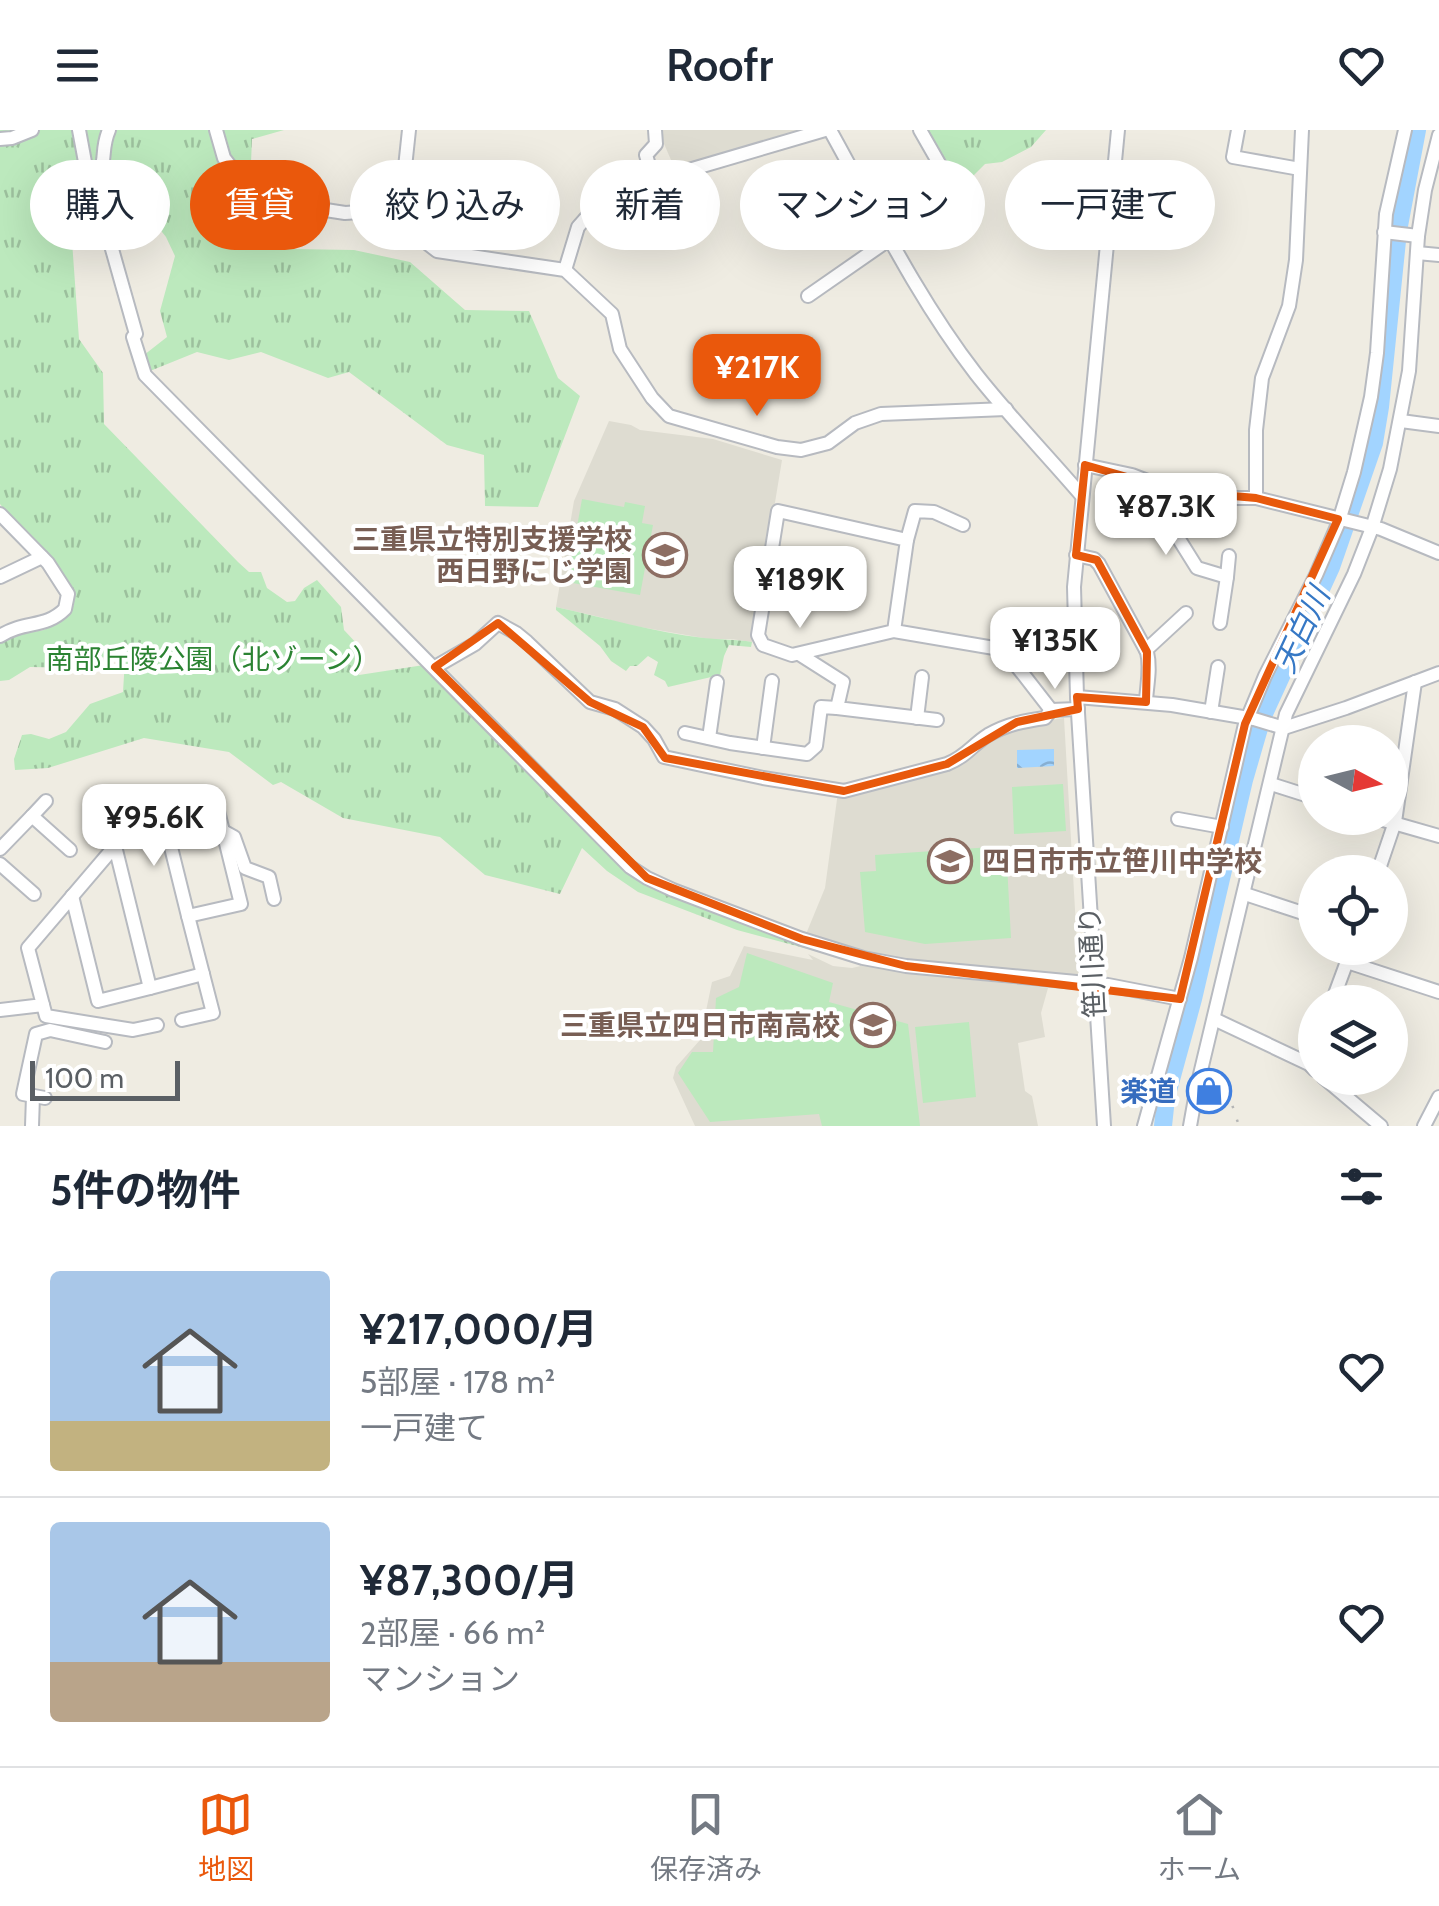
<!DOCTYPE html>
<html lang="ja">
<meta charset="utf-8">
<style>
:root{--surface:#fff;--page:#f6f6f7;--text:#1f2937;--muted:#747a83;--line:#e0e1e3;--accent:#ea580c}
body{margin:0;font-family:Cabin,"Noto Sans JP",sans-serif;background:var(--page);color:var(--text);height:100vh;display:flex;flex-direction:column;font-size:38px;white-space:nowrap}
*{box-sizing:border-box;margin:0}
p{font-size:32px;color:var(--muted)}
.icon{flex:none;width:55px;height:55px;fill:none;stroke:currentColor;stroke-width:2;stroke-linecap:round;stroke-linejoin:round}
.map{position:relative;height:996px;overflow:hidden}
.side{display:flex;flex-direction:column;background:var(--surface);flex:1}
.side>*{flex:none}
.hud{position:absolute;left:30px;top:30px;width:1380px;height:90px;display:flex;gap:20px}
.needle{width:65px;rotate:97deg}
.fabs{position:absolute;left:1298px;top:595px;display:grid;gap:20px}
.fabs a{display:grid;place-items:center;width:110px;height:110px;border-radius:50%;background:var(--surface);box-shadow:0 10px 40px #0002;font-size:50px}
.scale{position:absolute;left:30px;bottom:25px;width:150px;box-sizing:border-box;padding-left:10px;border:5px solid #5a5f64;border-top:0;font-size:28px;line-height:35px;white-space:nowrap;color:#5a5f64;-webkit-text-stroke:8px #fff;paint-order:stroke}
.price{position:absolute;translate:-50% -85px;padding:0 22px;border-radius:20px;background:#fff;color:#222;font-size:32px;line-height:65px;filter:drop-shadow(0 2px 5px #0008)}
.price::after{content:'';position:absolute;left:50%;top:60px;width:30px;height:22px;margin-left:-15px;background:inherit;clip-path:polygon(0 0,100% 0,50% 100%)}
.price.current{background:var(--accent);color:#fff}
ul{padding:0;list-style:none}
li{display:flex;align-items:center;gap:30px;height:250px;padding:0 50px}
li+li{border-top:2px solid var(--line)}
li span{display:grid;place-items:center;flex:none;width:280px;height:200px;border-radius:10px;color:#555}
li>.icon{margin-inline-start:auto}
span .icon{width:120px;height:120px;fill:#fffc;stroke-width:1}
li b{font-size:42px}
h2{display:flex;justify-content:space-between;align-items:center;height:120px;padding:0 50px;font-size:42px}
.tag{padding:0 35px;border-radius:45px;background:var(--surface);box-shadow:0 10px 40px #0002;font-size:35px;line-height:90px}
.tag.current{background:var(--accent);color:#fff}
header{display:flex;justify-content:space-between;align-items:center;height:130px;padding:0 50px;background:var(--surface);font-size:45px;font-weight:600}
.menu{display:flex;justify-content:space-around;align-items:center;height:140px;border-top:2px solid var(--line);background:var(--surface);font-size:28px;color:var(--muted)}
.menu a{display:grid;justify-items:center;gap:5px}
.menu .current{color:var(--accent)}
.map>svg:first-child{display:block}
.education{fill:#dedcd1}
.grass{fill:#bce9bd}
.park{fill:url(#park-tufts)}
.water{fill:url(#water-waves)}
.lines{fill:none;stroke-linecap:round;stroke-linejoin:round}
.river{stroke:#a2d4ff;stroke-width:18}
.minor-casing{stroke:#b7bac0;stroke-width:16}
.minor{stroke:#fff;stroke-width:12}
.rail{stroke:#b4b5b5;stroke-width:2.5;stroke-dasharray:2.5 12;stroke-linecap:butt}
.marked{fill:none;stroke:#e8590c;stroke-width:8;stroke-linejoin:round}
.labels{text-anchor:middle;stroke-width:8;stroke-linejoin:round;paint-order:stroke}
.education-label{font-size:28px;font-weight:bold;fill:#785e54;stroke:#fff;text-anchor:end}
.park-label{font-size:28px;fill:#2b8332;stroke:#fff}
.street-label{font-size:28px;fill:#5a5f64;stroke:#fff}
.shop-label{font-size:28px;font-weight:bold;fill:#366cbe;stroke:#fff;text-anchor:end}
.water-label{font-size:30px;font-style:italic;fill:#3678c5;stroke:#fff}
</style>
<header><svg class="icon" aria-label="menu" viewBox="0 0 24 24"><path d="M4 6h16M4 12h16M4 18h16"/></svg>Roofr<svg class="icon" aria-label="heart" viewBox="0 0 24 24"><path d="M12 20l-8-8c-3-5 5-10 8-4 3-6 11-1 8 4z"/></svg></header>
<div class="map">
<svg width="1439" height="996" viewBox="0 0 1439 996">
<defs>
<pattern id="park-tufts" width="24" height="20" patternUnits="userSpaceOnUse" patternTransform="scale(2.5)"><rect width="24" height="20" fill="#bce9bd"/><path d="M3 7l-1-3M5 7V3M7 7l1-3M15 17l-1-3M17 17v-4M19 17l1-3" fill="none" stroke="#9cc09d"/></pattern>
<pattern id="water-waves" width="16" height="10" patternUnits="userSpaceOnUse" patternTransform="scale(2.5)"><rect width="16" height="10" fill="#a2d4ff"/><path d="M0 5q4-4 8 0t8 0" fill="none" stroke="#87afd2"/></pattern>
</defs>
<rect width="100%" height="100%" fill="#efece2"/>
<!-- education -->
<g class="education">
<polygon points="658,0 802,0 675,39"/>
<polygon points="609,291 631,295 640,300 713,309 782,330 752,512 731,509 709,509 623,494 604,488 556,477 574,371"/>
<polygon points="1064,588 1079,849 886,829 806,804 825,758 838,662 884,654 985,611 1017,595"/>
<polygon points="744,816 813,830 808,824 833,836 852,838 874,833 926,845 1048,858 1041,883 1045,907 1018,913 1025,961 1032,966 1038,996 695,996 673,948 676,937 700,910 712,852 730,846"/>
</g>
<!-- grass -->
<g class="grass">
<polygon points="582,369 624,377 625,372 645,376 642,393 653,395 640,465 567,452"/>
<polygon points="1063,654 1066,701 1014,704 1012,657"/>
<polygon points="1006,716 1011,808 925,814 865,802 860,742 876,741 875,725"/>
<polygon points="747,823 833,853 829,872 908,894 920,996 822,996 819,984 710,992 678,943 692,922 713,922 716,868 739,857"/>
<polygon points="969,892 976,967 923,973 915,897"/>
</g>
<!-- park -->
<g class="park">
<path d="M0,0H284L252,9L248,104L291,119L354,120L410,132L465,180L529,181L558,248L580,266L538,377L485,376L484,325L447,315L349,242L328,248L261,222L229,230L197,222L150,241L144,225L167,207L160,181L175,126L166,107L155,93L142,87L132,74L124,70L106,66L93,68L43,51L72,111L79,209L103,243L104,294L238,432L249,442H261L267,458L287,472L295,471L304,458L317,450L341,477L344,500L359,516L363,529L359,545L424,535L613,728L731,785L734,790L846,829L737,800L638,762L607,741L582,718L560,764L485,745L440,707L343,688L281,652L273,655L229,622L144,608L48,638L15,640L14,629L22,605L31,604L49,609L66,602L90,574L123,562L125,529C107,523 100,527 86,538L30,537L9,550L0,551V513L20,504L44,500L64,489L74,475C70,452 53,427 36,410C25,397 10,388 0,374Z"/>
<polygon points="928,0 1046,0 1031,17 1002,32 985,34 966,53 953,51 947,33"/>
<path d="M556,477C606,488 654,502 704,508C720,510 736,509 752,512L751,517L729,515L724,526L720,545L668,557L665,551L654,545L658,532L648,526L637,536H630L626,541L611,531L600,516L556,480Z"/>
</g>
<!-- water -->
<polygon class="water" points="1054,619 1054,636 1017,638 1017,620"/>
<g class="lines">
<!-- river -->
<polyline class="river" points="1163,996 1166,968 1193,869 1244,650 1262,588 1331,437 1374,313 1380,277 1398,101 1417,0"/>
<defs>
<g id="minor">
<polyline points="79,0 85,32 88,70 91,72 110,112 136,204 133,207 145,245 630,737 647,748 673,760 802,809 863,828 906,836 1108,855 1180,869"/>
<polyline points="216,0 224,28 234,41 300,76 345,83 376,81 400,84 419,107 437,121 565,140 612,184 620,219 652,268 669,286 777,317 801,320 828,313 855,293 881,284 1006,279"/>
<path d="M830,0C876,83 918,169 976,244C1009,286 1047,325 1082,366"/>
<polyline points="1238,0 1233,27 1300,39"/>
<polyline points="0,9 12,8 32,0"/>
<polyline points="653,49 646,25 656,14 655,0"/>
<path d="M86,59C112,36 98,25 109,0"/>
<polyline points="875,80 944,42 920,0"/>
<polyline points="400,84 409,0"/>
<polyline points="1384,102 1418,106"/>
<polyline points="1417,123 1439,125"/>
<polyline points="565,140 578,97 607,64 825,0"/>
<polyline points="808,166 890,109"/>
<polyline points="1401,291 1439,296"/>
<polyline points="1085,335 1132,345 1166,358 1192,364 1217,368 1256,368 1381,399 1439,423"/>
<polyline points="1176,361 1167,390 1197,438 1227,447 1220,493"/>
<polyline points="1256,368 1256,300 1262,248 1289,176 1296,130 1302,0"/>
<path d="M0,384L48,433L68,464L65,479C45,499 25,490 0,506"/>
<polyline points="907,410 915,381 934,382 963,395"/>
<path d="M1076,425L1094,429L1099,434L1147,522C1151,538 1147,554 1146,571"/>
<polyline points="0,447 42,427"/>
<polyline points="1227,447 1229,426"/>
<polyline points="894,501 907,410 778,381 758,505 763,515 792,525 894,501 1000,519 1005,521 1051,580"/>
<polyline points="1146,520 1186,483"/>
<polyline points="799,524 843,552 837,578 937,590"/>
<path d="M435,537L475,514L498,493L516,503L527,512L590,572L615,579L643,597L654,609L664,627L763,648L844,661L947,634C967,626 972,615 988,605C1007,594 1024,591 1045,588L1051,580L1078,579"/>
<polyline points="1077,567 1172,575 1254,589 1284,598 1346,578 1439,543"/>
<polyline points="1211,582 1218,537"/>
<polyline points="917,588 922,547"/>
<polyline points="685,603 730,613 807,624 816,616 821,577 837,578"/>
<polyline points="709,608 717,552"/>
<polyline points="763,618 772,551"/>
<polyline points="1271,654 1315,668"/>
<polyline points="162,681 188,786"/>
<polyline points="32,686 46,671"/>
<polyline points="1376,688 1439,706"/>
<polyline points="1178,689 1222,697"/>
<polyline points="223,701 234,707 245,738 269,747 274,769"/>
<polyline points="115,716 150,858 203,844"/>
<polyline points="0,719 32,686 70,720"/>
<polyline points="0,734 34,764"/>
<polyline points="1378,742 1395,692 1415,552"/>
<polyline points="1245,764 1315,787"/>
<polyline points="72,766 98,871 150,858"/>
<polyline points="1347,832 1439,862"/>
<polyline points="1332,872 1352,818"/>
<polyline points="43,875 46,886 133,900 157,895"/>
<polyline points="0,880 43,875 28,818 115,716 110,697 112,691 215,669 241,774 188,786 213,883 182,890"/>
<polyline points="1214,889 1309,934 1315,940"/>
<polyline points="1324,948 1381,996"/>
<polyline points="45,968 23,964 36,904 50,900 105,912"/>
<polyline points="32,996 33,966"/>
<polyline points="1104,996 1077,567 1074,457 1118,0"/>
<polyline points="1144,996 1191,828 1245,594 1265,546 1316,445 1338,394 1354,342 1371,267 1377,223 1386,84 1405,0"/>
<polyline points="1190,996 1197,957 1286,584 1354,444 1372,398 1390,339 1409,241 1418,106 1425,60 1439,5"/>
<polyline points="1424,996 1439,967"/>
</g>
</defs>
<!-- minor casing -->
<use href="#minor" class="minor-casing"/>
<!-- minor -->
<use href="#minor" class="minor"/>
<!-- rail -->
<polyline class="rail" points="1228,962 1239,996"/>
</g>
<!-- marked area -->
<path class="marked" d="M1085,335L1176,361L1256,368L1338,389L1245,594L1180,869L906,836L802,809L647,748L435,537L498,493L590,572L643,597L665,628L844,661L947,634L1017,592L1078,579L1077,567L1146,572L1147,522L1097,430L1076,425Z"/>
<!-- icons -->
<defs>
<symbol id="school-ring" viewBox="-11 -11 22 22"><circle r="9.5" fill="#fff" stroke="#8d6e63" stroke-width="1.5"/><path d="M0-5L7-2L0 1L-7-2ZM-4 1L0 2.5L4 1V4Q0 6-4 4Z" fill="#8d6e63"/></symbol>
<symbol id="shop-ring" viewBox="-11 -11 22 22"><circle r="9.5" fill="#fff" stroke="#3f7fe0" stroke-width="1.5"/><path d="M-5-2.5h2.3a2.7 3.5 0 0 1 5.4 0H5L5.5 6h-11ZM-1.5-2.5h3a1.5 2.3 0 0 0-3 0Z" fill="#3f7fe0"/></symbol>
</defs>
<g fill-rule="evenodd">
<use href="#school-ring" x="640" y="400" width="50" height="50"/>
<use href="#school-ring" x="925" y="706" width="50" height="50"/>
<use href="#school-ring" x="848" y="870" width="50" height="50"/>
<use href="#shop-ring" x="1184" y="936" width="50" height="50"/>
</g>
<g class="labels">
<!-- education labels -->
<g class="education-label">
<text x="632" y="419">三重県立特別支援学校<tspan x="632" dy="32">西日野にじ学園</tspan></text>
<text x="982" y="741" text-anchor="start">四日市市立笹川中学校</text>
<text x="840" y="905">三重県立四日市南高校</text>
</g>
<!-- park labels -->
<g class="park-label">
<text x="213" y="539">南部丘陵公園（北ゾーン）</text>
</g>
<!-- street labels -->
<g class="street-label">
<text transform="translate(1092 832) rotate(-93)" y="10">笹川通り</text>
</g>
<!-- shop labels -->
<g class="shop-label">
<text x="1176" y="971">楽道</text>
</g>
<!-- water labels -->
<g class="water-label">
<text transform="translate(1302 500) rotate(-65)" y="10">天白川</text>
</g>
</g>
</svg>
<div class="fabs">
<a><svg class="needle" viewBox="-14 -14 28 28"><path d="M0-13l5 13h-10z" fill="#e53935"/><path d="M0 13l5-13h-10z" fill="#747a83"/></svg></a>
<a><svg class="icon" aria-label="locate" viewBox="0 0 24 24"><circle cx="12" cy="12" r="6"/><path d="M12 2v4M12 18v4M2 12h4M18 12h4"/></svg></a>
<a><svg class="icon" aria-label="layers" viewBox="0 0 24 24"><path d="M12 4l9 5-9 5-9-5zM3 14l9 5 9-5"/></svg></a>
</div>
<div class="scale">100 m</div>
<b class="price current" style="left:757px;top:289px">¥217K</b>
<b class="price" style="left:1166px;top:428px">¥87.3K</b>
<b class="price" style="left:800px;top:501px">¥189K</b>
<b class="price" style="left:1055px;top:562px">¥135K</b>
<b class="price" style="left:154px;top:739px">¥95.6K</b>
<div class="hud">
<a class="tag">購入</a>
<a class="tag current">賃貸</a>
<a class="tag">絞り込み</a>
<a class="tag">新着</a>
<a class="tag">マンション</a>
<a class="tag">一戸建て</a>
</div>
</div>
<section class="side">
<h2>5件の物件<svg class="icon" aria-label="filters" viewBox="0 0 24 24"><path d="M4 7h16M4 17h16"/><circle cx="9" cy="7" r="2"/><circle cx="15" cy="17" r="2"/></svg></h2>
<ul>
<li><span style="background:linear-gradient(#a9c7e8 75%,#c2b280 0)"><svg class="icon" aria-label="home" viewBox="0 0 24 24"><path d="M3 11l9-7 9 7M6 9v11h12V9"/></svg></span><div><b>¥217,000/月</b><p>5部屋 · 178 m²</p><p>一戸建て</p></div><svg class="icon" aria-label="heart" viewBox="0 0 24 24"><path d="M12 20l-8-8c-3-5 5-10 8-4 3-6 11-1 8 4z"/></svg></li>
<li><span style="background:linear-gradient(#a9c7e8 70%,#b9a48a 0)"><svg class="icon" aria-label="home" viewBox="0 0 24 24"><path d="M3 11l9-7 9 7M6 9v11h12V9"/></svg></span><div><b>¥87,300/月</b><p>2部屋 · 66 m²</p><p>マンション</p></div><svg class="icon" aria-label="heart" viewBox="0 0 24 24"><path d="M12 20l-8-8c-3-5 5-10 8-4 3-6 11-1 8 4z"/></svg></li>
</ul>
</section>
<nav class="menu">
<a class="current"><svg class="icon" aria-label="map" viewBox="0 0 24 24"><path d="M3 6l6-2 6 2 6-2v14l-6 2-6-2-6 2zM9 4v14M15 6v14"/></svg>地図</a>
<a><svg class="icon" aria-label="saved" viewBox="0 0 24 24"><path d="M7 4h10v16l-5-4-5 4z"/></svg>保存済み</a>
<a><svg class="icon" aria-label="home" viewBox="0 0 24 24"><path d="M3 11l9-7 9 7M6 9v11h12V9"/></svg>ホーム</a>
</nav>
